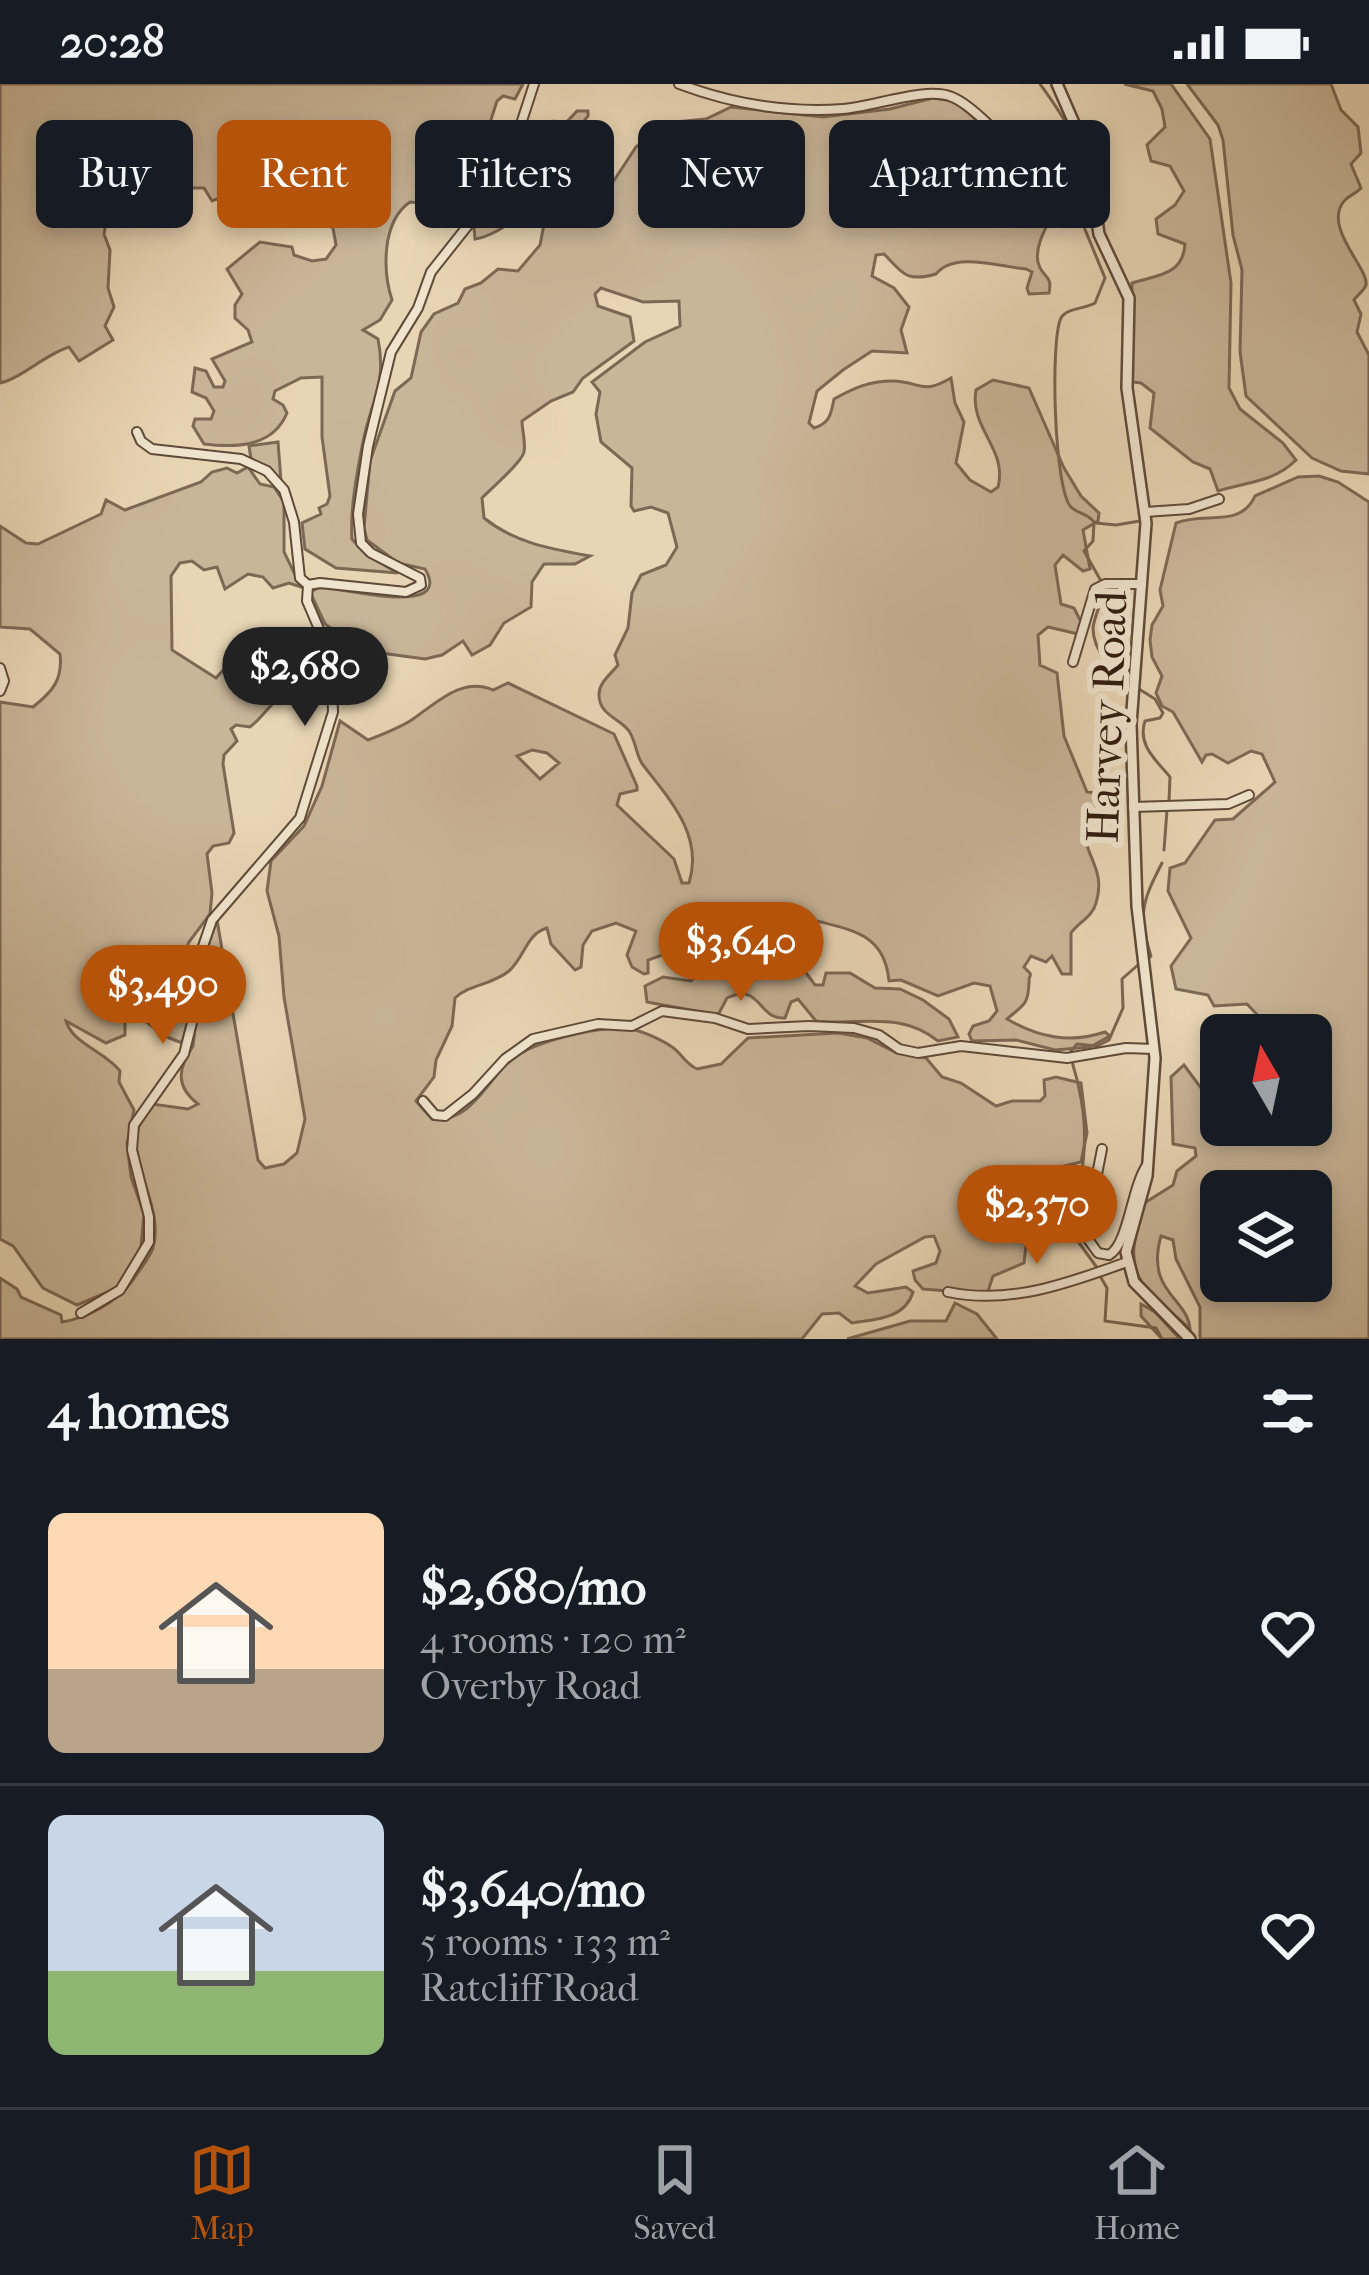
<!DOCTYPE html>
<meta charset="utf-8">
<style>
:root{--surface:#171b24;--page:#20242c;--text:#f1f3f6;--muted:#9ea1a6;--line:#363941;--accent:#b45309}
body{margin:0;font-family:"IM FELL French Canon",serif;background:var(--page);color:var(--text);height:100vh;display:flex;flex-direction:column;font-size:45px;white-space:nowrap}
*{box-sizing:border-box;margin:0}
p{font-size:39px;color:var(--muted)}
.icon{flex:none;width:66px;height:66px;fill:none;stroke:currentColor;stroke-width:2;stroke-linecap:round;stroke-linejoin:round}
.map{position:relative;height:1255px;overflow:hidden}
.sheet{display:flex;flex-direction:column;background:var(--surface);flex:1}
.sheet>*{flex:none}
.guide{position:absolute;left:36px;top:36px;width:1299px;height:108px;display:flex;gap:24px}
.needle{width:78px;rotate:351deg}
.tools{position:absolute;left:1200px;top:930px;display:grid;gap:24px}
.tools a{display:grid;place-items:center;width:132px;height:132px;border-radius:18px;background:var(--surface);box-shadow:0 6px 18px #0003;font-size:60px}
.price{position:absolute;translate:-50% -102px;padding:0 27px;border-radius:42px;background:var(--accent);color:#fff;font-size:39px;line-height:78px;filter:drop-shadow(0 3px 6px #0008)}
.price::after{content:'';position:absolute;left:50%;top:72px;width:36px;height:27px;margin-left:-18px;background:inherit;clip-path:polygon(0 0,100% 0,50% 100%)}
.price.selected{background:#222;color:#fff}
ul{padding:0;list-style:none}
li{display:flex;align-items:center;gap:36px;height:300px;padding:0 48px}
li+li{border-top:3px solid var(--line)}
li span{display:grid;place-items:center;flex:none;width:336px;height:240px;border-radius:18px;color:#555}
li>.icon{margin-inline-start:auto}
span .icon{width:144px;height:144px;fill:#fffc;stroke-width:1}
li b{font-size:51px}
h2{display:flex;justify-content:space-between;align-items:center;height:144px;padding:0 48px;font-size:51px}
.chip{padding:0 42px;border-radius:18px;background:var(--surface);box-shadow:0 6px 18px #0003;font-size:42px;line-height:108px}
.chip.selected{background:var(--accent);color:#fff}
.status{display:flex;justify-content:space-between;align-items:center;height:84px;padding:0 60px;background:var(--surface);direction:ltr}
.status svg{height:33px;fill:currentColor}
.menu{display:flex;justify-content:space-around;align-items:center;height:168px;border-top:3px solid var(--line);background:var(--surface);font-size:33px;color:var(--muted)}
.menu a{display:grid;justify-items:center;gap:6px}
.menu .selected{color:var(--accent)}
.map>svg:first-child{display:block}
.green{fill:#c9b598;stroke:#7d6854;stroke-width:3;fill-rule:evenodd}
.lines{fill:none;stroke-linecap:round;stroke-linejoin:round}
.stream{stroke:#7a6551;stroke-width:3}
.minor-casing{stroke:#5f4a39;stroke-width:12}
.tertiary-casing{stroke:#5f4a39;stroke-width:14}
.minor{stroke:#f0e4ce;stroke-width:8}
.tertiary{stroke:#f0e4ce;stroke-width:9}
.labels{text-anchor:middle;stroke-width:12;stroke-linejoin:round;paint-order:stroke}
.street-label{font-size:45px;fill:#311b10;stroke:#f0e4ce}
</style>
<div class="status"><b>20:28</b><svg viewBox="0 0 49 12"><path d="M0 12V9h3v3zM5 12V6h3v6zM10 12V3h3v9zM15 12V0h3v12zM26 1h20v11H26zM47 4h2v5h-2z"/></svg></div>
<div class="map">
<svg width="1369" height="1255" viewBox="0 0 1369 1255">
<rect width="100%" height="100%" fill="#e8d5b4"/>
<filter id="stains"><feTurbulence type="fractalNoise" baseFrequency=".00167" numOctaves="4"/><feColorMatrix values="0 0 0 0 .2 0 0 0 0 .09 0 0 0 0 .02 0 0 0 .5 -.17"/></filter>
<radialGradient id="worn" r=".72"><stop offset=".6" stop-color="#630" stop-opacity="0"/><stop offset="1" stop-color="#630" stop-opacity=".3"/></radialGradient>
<!-- green -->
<g class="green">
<path d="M0,0H523L515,15L503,12L497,17L485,54L492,74L485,79L465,80L460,91L467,96L466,100C446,119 438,122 410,118C381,138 383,188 392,216L380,236L363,246L378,255C387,300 371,317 363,358C357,389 350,424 352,455L367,471L398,489L336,484L305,465L302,439L321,430L319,424L327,420L330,412L322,353V293L301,294L275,307L273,315L283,321L287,329C273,363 236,364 204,360L193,342L195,335H211L214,327L206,314L192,308L195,284L206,287L214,303H223L225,297L212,275L252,258L248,246L235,234V221L242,210L227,185L260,158L292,163L294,171L312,177L326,175L336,161L333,144L300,126L275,91L256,97H240L225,112L212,117L204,104H190L175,127L149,88L143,85L131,90L119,88C110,66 113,40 83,41V55L110,117L104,150L110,166L108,204L114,223L105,242L113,256L79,277L69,263C44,271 22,294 0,299Z"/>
<path d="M1124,0H1171L1210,55L1231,199L1229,304L1240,325L1283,359L1296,376C1274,398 1247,398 1218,407L1210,385L1193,378L1150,344L1154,309L1141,299L1132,298C1127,272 1132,228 1132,199C1156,191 1183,192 1185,160L1158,150L1156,135L1175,121L1184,107L1170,82L1151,77L1147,61L1165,43L1162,25L1153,7Z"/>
<path d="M1187,0H1331L1341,26L1358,43L1361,69L1351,80L1361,104C1357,109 1350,111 1345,116C1321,142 1369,184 1366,201C1364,207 1357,211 1354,216L1361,230L1357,248L1369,271V390L1341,387L1312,374L1246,312L1240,268L1242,186L1233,151L1223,56L1218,41Z"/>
<path d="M933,14L954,17L971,31L1043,108L1059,118C1051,135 1030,165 1040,184C1047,196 1052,193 1049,209L1029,210L1027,204L1032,188L1026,185C999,183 955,167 936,190C905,199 902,188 884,170L876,171L872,192L894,204L909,223L901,246L907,269L872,267L843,286L817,307L809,339L814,344C830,339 831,330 834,315C854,304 869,297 892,297C921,297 920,312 951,294L955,319L964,338L956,379L970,396L991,408L998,403C1008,365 969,344 976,306L993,296L1029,304L1064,384L1081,412L1099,429L1098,437L1083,446L1090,485L1083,487L1063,471L1055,481L1061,520L1074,524L1081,538L1078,550L1048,543L1038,551L1040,581L1057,589L1064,652L1087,708L1102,710L1107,720C1059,762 1111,772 1096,819C1093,832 1078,839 1071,849V890H1062L1052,872L1046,878L1031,872L1024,883C1035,895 1029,885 1029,899C1028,922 1023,921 1007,935C1038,953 1069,960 1105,948L1110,952L1090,963L1055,966L1016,956L972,957L969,950L973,942L989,937L997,927L990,902L974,899L938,912L901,896L889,897C885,853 857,847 821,838C808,835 796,832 782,835C769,839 759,846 745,850L739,869L749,875L790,867L815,901H823L826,889H850L875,904L900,905L923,916L949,935L958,953L938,957C900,926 860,942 816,937L798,915L791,918L785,934C756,935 762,898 727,914L718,931L647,918L645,902L663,893L691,897L703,886L697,866L685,863L648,876V889L644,890L632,883L627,871L636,847L616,839L592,847L583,861L581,883L575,886L551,860L547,844C526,850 525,873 509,887C492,901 470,900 455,914L452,942L436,976L434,993L416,1017L432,1035C474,1040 488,990 518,971C541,956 608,939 635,946C647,949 669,959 677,967C685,975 687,980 697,985L721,980L748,954L838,949L867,954L897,969L926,974L942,993L961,999L996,1022L1012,1017H1040L1045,1012L1044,996L1056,993L1081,999L1087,1049L1081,1078L1060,1083L1054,1094H1034L1024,1179L993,1192L987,1210L923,1205L915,1196L913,1187L936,1179L940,1167L934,1152L925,1153L876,1180L855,1202L868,1209L906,1203L913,1208C905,1235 876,1235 852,1239L839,1229L822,1230L802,1255H0V1194L17,1205L21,1213L61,1231L62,1238C87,1234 118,1218 133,1196C139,1186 149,1175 153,1164C167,1113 110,1066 152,1020L188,1025L198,1020C176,1003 177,986 193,962L203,875L217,836L258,1076L265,1084L284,1080L297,1069L305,1035L284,913L279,852L267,807L271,777L304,742L322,702L340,637L368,656C383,650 400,644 413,635C436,619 463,592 493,606L508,599L614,650L637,702V706L620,710L617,721L674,775L682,799H689C704,751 669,715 643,681C636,672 636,657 629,647C619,634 600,631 599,612C598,599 611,590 618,581L615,571L628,544L632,509L641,491L666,481L677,463L668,429L651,423L634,427L631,422L632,384L601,358L596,330L600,308L592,298L645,258L680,242L679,217L643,218L601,204L595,210L598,222L630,233L634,257L583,294L573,308L551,317L522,337C522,346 526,358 524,368C522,378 492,404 482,414L484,434C515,459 551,465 590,472L575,480H544L532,498L531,523L504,539L490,561L472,571L463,557L442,571L425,575L381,569L359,552H342L325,540L310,508C318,504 317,503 328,504C345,505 454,533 425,485L398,479L367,456L364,444L370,377L395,307L411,294L421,248L434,230L458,219L465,205L481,199L498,185L518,187L540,161L545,135L580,109L609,104L636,63L665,39L706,35L731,23L823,33L890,25ZM532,666L547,669L559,679L540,695L517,672Z"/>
<path d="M577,27H588V32C576,45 574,60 563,73C551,88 531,96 519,112C510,125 521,116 516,131C511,142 485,154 475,155L474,143C488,131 493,117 505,104L499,80L507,73L537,74L542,68L544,39L554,37L562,43Z"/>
<polygon points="278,358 281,397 251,375 249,362"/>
<path d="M248,383L260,400L274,403L284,418V468L301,503L289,499L273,504L263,493L248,490L225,505L217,483L204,486L192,477L180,479L171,492L172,566L216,594L235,573H247L240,593L247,600L258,597C278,569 271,555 311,570L295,595L257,637L250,643L236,641L231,645L237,657L224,671L223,680L234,749L229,759L213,762L207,770L212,809L210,830L189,858L181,877L191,927L182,959L164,952L133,927L125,933V951L106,959L66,937C73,960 104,967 120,987L119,998L134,1026L127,1060L131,1093L144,1130L141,1162L130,1186L115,1205L77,1221L43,1204L13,1162L0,1155V618L33,623C52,608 63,596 60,570L30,545L0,543V442L26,459L38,460L101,430L106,416L125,426L201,398L212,388L227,384L237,389Z"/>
<path d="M1319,392L1338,398L1369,418V1255H1200V1223L1176,1175L1173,1156L1161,1152C1145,1208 1188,1214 1190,1245C1136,1196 1122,1195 1143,1120L1173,1101L1177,1087L1196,1072L1195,1064L1173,1060L1171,993L1184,981L1201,1004L1221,1012V1041H1311V951H1270L1266,940L1247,920L1214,922L1208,911L1176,905L1171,882L1191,854L1168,807L1170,784L1185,779L1215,736L1233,735L1275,698L1262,670L1251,667L1228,679L1212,670L1206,671L1202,678L1173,628L1162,622L1156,609L1162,592L1152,573L1150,556L1152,541L1163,522L1160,506L1176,439C1204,427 1240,445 1255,412L1298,393ZM1221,1107H1311V1197H1221Z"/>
<polygon points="955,1219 977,1230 997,1255 847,1255 910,1237 946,1237"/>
<polygon points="1141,1220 1155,1228 1180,1255 1162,1255 1141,1232"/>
</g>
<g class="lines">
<!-- stream -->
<g class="stream">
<path d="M1040,0C1060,28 1100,81 1079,114"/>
<path d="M1077,126L1105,194L1095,219C1085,225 1066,224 1061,234C1050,256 1054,406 1071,423C1078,430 1087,429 1094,438L1093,457L1084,467L1101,497"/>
<polyline points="1096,439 1116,441 1140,437"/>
<path d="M1103,506C1102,519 1094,533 1093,544C1093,568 1114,588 1132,599"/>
<path d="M1139,605L1155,615L1163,629L1160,634L1145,637C1137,661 1156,676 1170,693L1169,717"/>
<polyline points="1164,766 1167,726"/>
<path d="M1147,876L1151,872C1137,830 1143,816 1162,779"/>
<path d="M1098,1185L1064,1138C1086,1101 1089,1048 1079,1005C1077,991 1071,981 1071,967L1077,960L1097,962L1109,956L1123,924L1122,895L1139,880"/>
<polyline points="1100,1192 1107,1204 1105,1237 1156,1244 1162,1255"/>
</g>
<defs>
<g id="minor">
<path d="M679,0C732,20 787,29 843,25C873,23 926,2 952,13C980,24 1029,85 1053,109L1070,118L1094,120"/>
<polyline points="1145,428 1189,425 1219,415"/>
<polyline points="308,501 320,499 406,508 421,501 420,494 371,469 361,459 358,430 368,362 391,268 418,224 431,188 492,111 499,78 518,49 534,0"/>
<polyline points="1073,578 1095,505 1105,500 1142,500"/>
<polyline points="0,584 4,597 0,607"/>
<polyline points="1133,723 1228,720 1249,711"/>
<polyline points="423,1017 435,1031 445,1032 473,1010 505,975 533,955 598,940 632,942 662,927 715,934 748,945 809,942 854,944 879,951 899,965 918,969 961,962 1067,974 1126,964 1154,965"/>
<path d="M1102,1065L1085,1151L1098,1169L1109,1171C1129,1159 1131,1104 1147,1081"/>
<path d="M948,1208C1010,1221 1069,1199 1127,1178"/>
<polyline points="81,1229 120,1206 149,1158 149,1133 132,1066 134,1041 184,970 194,931 198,877 212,836 300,734 333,628 331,573 307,517 308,501 300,494 294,438 284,406 267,387 241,375 152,365 141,357 137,348"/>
</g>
<polyline id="tertiary" points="1057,0 1087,69 1099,150 1129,214 1127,304 1146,439 1131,640 1137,822 1155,974 1147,1092 1126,1168 1134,1198 1190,1255"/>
</defs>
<!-- minor casing -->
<use href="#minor" class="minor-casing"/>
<!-- tertiary casing -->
<use href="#tertiary" class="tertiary-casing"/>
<!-- minor -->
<use href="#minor" class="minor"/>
<!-- tertiary -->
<use href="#tertiary" class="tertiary"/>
</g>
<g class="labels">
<!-- street labels -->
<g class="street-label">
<text transform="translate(1106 633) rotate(-88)" y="16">Harvey Road</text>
</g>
</g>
<rect width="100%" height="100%" filter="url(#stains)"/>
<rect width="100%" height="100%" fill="url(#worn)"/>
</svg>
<div class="tools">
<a><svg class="needle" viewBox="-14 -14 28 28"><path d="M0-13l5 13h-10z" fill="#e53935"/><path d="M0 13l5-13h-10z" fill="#9ea1a6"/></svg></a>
<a><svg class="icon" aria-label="layers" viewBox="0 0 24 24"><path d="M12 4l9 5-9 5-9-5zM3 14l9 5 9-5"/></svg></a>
</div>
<b class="price selected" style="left:305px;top:645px">$2,680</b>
<b class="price" style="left:741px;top:920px">$3,640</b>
<b class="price" style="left:163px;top:963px">$3,490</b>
<b class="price" style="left:1037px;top:1183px">$2,370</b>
<div class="guide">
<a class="chip">Buy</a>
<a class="chip selected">Rent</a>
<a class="chip">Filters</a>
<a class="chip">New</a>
<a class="chip">Apartment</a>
</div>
</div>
<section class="sheet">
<h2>4 homes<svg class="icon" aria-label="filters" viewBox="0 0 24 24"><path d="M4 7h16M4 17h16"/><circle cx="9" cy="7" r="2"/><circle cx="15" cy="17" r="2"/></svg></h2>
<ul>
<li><span style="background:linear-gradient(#ffd9b3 65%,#b9a48a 0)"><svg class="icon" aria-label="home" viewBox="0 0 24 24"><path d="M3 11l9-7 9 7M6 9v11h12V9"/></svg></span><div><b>$2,680/mo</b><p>4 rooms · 120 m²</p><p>Overby Road</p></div><svg class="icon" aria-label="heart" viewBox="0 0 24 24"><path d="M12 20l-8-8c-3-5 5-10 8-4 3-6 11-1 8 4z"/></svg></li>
<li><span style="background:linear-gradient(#c9d6e8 65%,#8fb573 0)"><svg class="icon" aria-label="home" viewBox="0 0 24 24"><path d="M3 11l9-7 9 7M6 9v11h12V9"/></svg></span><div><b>$3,640/mo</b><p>5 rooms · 133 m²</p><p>Ratcliff Road</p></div><svg class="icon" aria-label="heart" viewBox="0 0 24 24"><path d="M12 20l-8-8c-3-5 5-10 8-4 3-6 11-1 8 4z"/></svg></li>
</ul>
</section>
<nav class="menu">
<a class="selected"><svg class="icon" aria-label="map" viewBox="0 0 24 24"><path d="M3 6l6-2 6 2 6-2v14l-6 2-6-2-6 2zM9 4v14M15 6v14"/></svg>Map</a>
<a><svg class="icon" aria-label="saved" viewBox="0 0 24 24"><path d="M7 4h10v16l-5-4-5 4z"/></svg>Saved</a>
<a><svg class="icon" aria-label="home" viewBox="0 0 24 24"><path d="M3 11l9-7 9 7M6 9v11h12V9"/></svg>Home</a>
</nav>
